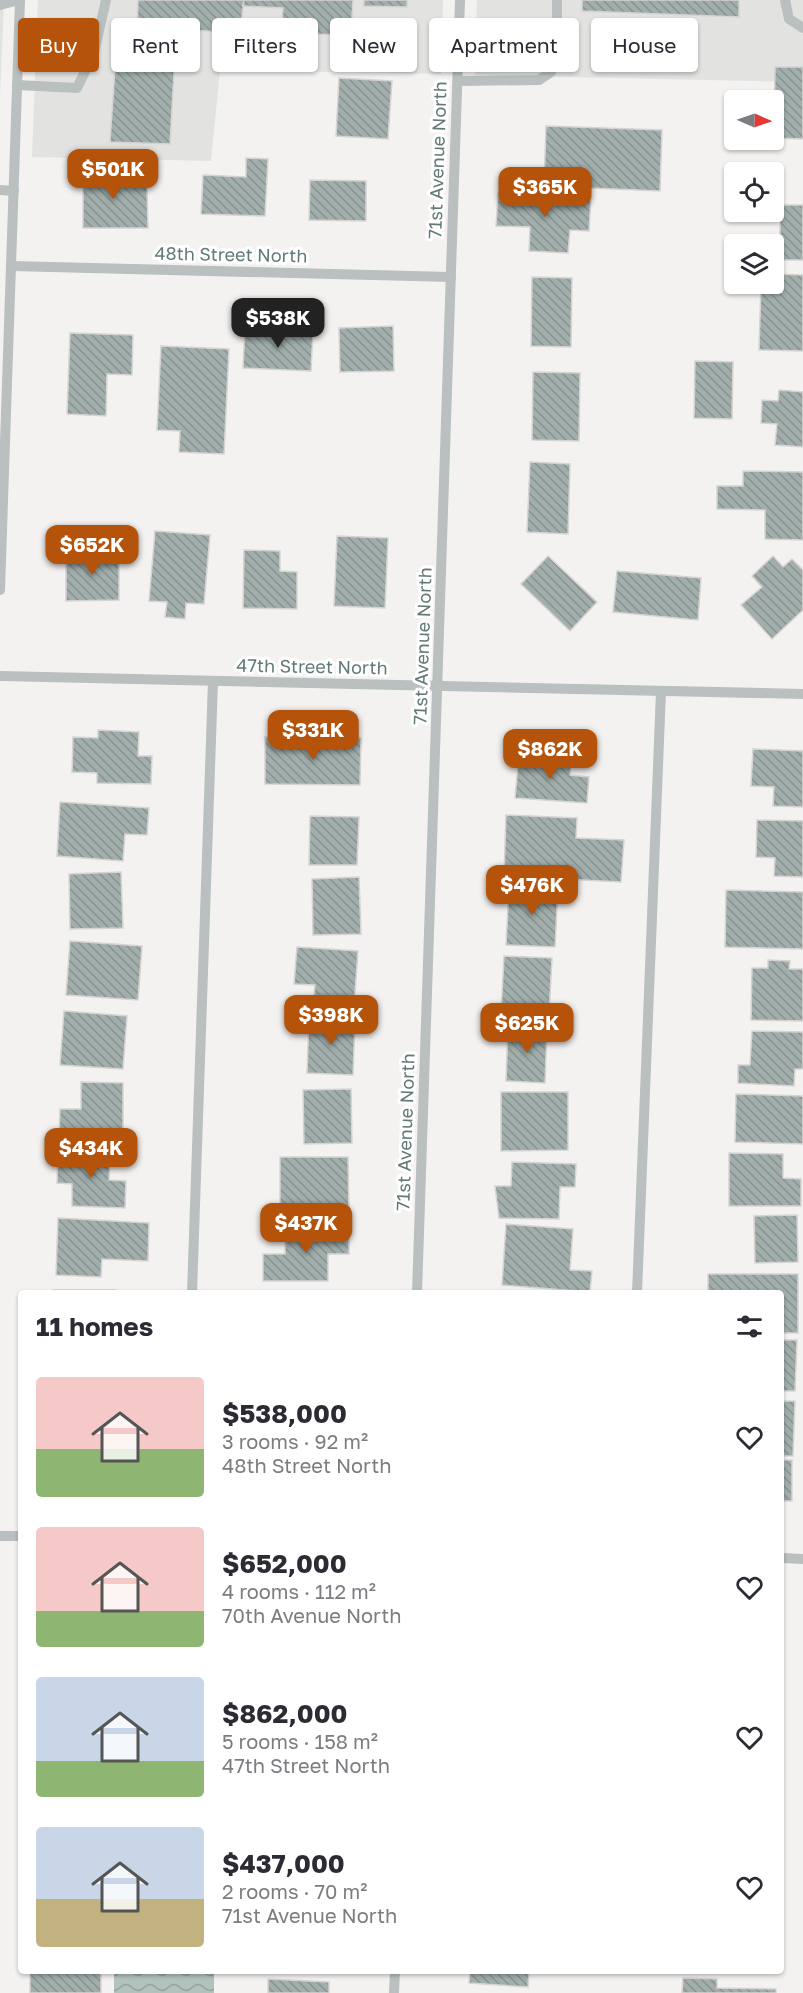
<!DOCTYPE html>
<meta charset="utf-8">
<style>
:root{--surface:#fff;--page:#f2f2f3;--text:#2b2b33;--muted:#7c7c81;--accent:#b45309}
body{margin:0;font-family:"Golos Text",sans-serif;background:var(--page);color:var(--text);height:100vh;display:flex;flex-direction:column;font-size:22px;white-space:nowrap}
*{box-sizing:border-box;margin:0}
p{font-size:20px;color:var(--muted)}
.icon{flex:none;width:33px;height:33px;fill:none;stroke:currentColor;stroke-width:2;stroke-linecap:round;stroke-linejoin:round}
.map{position:relative;flex:1;overflow:hidden}
.drawer{position:absolute;left:18px;top:1290px;width:766px;height:684px;display:flex;flex-direction:column;background:var(--surface);border-radius:6px;box-shadow:0 2px 4px #0004}
.drawer>*{flex:none}
.banner{position:absolute;left:18px;top:18px;width:768px;height:54px;display:flex;gap:12px}
.needle{width:39px;rotate:92deg}
.fabs{position:absolute;left:724px;top:90px;display:grid;gap:12px}
.fabs a{display:grid;place-items:center;width:60px;height:60px;border-radius:6px;background:var(--surface);box-shadow:0 2px 4px #0004;font-size:30px}
.price{position:absolute;translate:-50% -51px;padding:0 14px;border-radius:12px;background:var(--accent);color:#fff;font-size:20px;line-height:39px;filter:drop-shadow(0 2px 3px #0008)}
.price::after{content:'';position:absolute;left:50%;top:36px;width:18px;height:14px;margin-left:-9px;background:inherit;clip-path:polygon(0 0,100% 0,50% 100%)}
.price.active{background:#222;color:#fff}
ul{padding:0;list-style:none}
li{display:flex;align-items:center;gap:18px;height:150px;padding:0 18px}
li span{display:grid;place-items:center;flex:none;width:168px;height:120px;border-radius:6px;color:#555}
li>.icon{margin-inline-start:auto}
span .icon{width:72px;height:72px;fill:#fffc;stroke-width:1}
li b{font-size:26px}
h2{display:flex;justify-content:space-between;align-items:center;height:72px;padding:0 18px;font-size:26px}
.tag{padding:0 21px;border-radius:6px;background:var(--surface);box-shadow:0 2px 4px #0004;font-size:21px;line-height:54px}
.tag.active{background:var(--accent);color:#fff}
.map>svg:first-child{display:block}
.built{fill:#e2e2e1}
.water{fill:url(#water-waves)}
.building{fill:url(#building-back-hatch);stroke:#d5d4d3;stroke-width:1.5}
.lines{fill:none;stroke-linecap:round;stroke-linejoin:round}
.minor{stroke:#b9c0bf;stroke-width:10}
.labels{text-anchor:middle;stroke-width:6;stroke-linejoin:round;paint-order:stroke}
.street-label{font-size:18px;fill:#627a77;stroke:#fff}
</style>
<div class="map">
<svg width="803" height="1993" viewBox="0 0 803 1993">
<defs>
<pattern id="water-waves" width="16" height="10" patternUnits="userSpaceOnUse" patternTransform="scale(1.5)"><rect width="16" height="10" fill="#b2c2bd"/><path d="M0 5q4-4 8 0t8 0" fill="none" stroke="#94a39e"/></pattern>
<pattern id="building-back-hatch" width="6" height="6" patternUnits="userSpaceOnUse" patternTransform="scale(1.5)"><rect width="6" height="6" fill="#a1aeac"/><path d="M-1 5l2 2M0 0l6 6M5-1l2 2" fill="none" stroke="#879391"/></pattern>
</defs>
<rect width="100%" height="100%" fill="#f4f2f1"/>
<!-- built -->
<g class="built">
<polygon points="0,0 4,0 0,97"/>
<polygon points="38,0 443,0 441,74 220,70 211,161 32,157"/>
<polygon points="477,0 803,0 803,82 475,75"/>
</g>
<!-- water -->
<rect class="water" x="114" y="1971" width="100" height="22"/>
<!-- building -->
<g class="building">
<polygon points="138,0 244,0 240,33 137,27"/>
<polygon points="244,0 353,0 351,36 281,32 283,8 243,6"/>
<polygon points="364,0 407,0 407,7 364,6"/>
<polygon points="582,0 739,0 739,17 582,11"/>
<polygon points="116,53 175,56 170,144 110,142"/>
<polygon points="775,67 803,67 803,139 774,138"/>
<polygon points="339,78 392,81 388,139 336,136"/>
<polygon points="546,126 662,130 660,191 544,186"/>
<polygon points="246,158 268,159 265,216 201,214 203,175 246,177"/>
<polygon points="83,167 126,167 126,187 147,187 148,228 83,228"/>
<polygon points="310,180 366,181 366,221 309,220"/>
<polygon points="498,193 591,196 589,231 570,230 568,253 529,251 530,227 496,226"/>
<rect x="780" y="205" width="23" height="55"/>
<polygon points="774,274 803,275 803,351 759,350 761,284 774,284"/>
<polygon points="532,277 572,278 571,347 531,346"/>
<polygon points="393,326 394,371 340,372 339,328"/>
<polygon points="245,327 313,330 311,371 243,368"/>
<polygon points="70,333 133,335 132,375 107,374 106,416 67,414"/>
<polygon points="161,346 229,349 224,454 179,452 180,431 157,430"/>
<polygon points="695,361 733,362 732,419 694,418"/>
<polygon points="533,372 580,373 579,441 532,440"/>
<polygon points="779,390 803,392 803,447 775,445 777,424 761,423 762,400 778,401"/>
<polygon points="530,462 570,464 568,534 527,532"/>
<polygon points="743,471 803,472 803,540 765,539 765,510 717,509 717,486 743,486"/>
<polygon points="155,531 210,535 204,604 186,603 185,619 165,617 167,602 149,601"/>
<polygon points="337,536 388,538 385,608 334,606"/>
<polygon points="119,550 119,600 66,601 66,551"/>
<polygon points="244,550 280,551 280,571 297,572 297,609 243,608"/>
<polygon points="548,556 597,602 570,631 521,584"/>
<polygon points="773,556 783,567 792,559 803,570 803,610 772,639 741,605 762,587 752,576"/>
<polygon points="617,571 701,578 698,620 613,612"/>
<polygon points="98,730 139,732 138,756 152,756 151,784 97,783 97,773 72,772 73,737 98,738"/>
<polygon points="265,737 361,738 360,785 265,784"/>
<polygon points="753,749 803,751 803,807 773,806 774,787 751,786"/>
<polygon points="519,754 572,757 570,775 589,777 587,803 515,798"/>
<polygon points="60,802 149,808 147,835 125,834 123,861 57,856"/>
<polygon points="506,815 577,818 576,838 624,840 621,882 504,876"/>
<polygon points="310,816 359,817 357,865 309,865"/>
<polygon points="757,820 803,821 803,877 774,876 775,858 756,857"/>
<polygon points="121,872 123,928 70,929 69,874"/>
<polygon points="359,877 361,934 313,935 312,879"/>
<polygon points="509,886 558,888 555,947 506,945"/>
<polygon points="726,890 803,892 803,949 725,947"/>
<polygon points="70,941 142,946 138,1000 66,995"/>
<polygon points="297,947 358,951 354,1006 313,1004 315,985 294,984"/>
<polygon points="504,956 552,958 549,1015 501,1013"/>
<polygon points="768,960 790,961 789,969 803,969 803,1021 751,1020 752,968 768,968"/>
<polygon points="64,1011 127,1016 123,1069 60,1065"/>
<polygon points="309,1018 355,1020 353,1075 307,1073"/>
<polygon points="508,1026 547,1028 545,1083 506,1081"/>
<polygon points="752,1031 803,1032 803,1069 795,1069 794,1086 738,1083 738,1065 750,1065"/>
<polygon points="81,1082 123,1083 123,1137 59,1136 60,1109 81,1109"/>
<polygon points="351,1089 352,1143 304,1144 303,1090"/>
<polygon points="501,1092 568,1092 568,1150 501,1151"/>
<polygon points="736,1094 803,1096 803,1144 735,1142"/>
<polygon points="58,1151 110,1152 109,1180 126,1181 125,1208 72,1206 72,1184 57,1183"/>
<polygon points="729,1153 783,1154 783,1178 801,1179 801,1206 729,1206"/>
<polygon points="280,1157 348,1157 349,1211 280,1211"/>
<polygon points="512,1162 576,1164 575,1187 560,1187 559,1219 499,1218 495,1186 511,1186"/>
<polygon points="797,1215 798,1262 755,1263 754,1216"/>
<polygon points="58,1218 149,1223 148,1261 102,1259 101,1277 56,1275"/>
<polygon points="506,1224 573,1229 570,1270 592,1271 590,1292 502,1285"/>
<polygon points="285,1227 349,1227 349,1254 328,1254 328,1281 263,1281 263,1254 285,1254"/>
<polygon points="708,1274 798,1274 798,1333 782,1333 782,1293 708,1293"/>
<rect x="53" y="1290" width="63" height="3"/>
<polygon points="782,1340 797,1340 795,1391 782,1391"/>
<polygon points="782,1401 795,1401 793,1456 782,1456"/>
<rect x="782" y="1460" width="10" height="41"/>
<polygon points="782,1612 783,1613 783,1663 782,1663"/>
<rect x="30" y="1971" width="71" height="22"/>
<polygon points="470,1971 529,1971 528,1987 469,1983"/>
<polygon points="683,1978 717,1979 717,1988 776,1989 776,1993 682,1993"/>
<polygon points="268,1979 329,1982 329,1993 268,1993"/>
</g>
<g class="lines">
<!-- minor -->
<g class="minor">
<polyline points="785,0 789,19 803,28"/>
<polyline points="0,5 19,0"/>
<polyline points="458,81 539,80 551,72 557,58 557,0"/>
<polyline points="17,85 77,88 94,53 106,0"/>
<polyline points="0,190 14,191"/>
<polyline points="11,266 451,277"/>
<polyline points="0,590 20,0"/>
<polyline points="0,676 803,694"/>
<polyline points="192,1293 213,681"/>
<polyline points="417,1293 460,0"/>
<polyline points="637,1293 661,691"/>
<polyline points="0,1536 21,1536"/>
<polyline points="782,1558 803,1559"/>
<polyline points="394,1993 395,1971"/>
</g>
</g>
<g class="labels">
<!-- street labels -->
<g class="street-label">
<text transform="translate(438 160) rotate(-88)" y="6">71st Avenue North</text>
<text transform="translate(231 255) rotate(1)" y="6">48th Street North</text>
<text transform="translate(423 646) rotate(-88)" y="6">71st Avenue North</text>
<text transform="translate(312 667) rotate(1)" y="6">47th Street North</text>
<text transform="translate(406 1132) rotate(-88)" y="6">71st Avenue North</text>
</g>
</g>
</svg>
<div class="fabs">
<a><svg class="needle" viewBox="-14 -14 28 28"><path d="M0-13l5 13h-10z" fill="#e53935"/><path d="M0 13l5-13h-10z" fill="#7c7c81"/></svg></a>
<a><svg class="icon" aria-label="locate" viewBox="0 0 24 24"><circle cx="12" cy="12" r="6"/><path d="M12 2v4M12 18v4M2 12h4M18 12h4"/></svg></a>
<a><svg class="icon" aria-label="layers" viewBox="0 0 24 24"><path d="M12 4l9 5-9 5-9-5zM3 14l9 5 9-5"/></svg></a>
</div>
<b class="price" style="left:113px;top:200px">$501K</b>
<b class="price" style="left:545px;top:218px">$365K</b>
<b class="price active" style="left:278px;top:349px">$538K</b>
<b class="price" style="left:92px;top:576px">$652K</b>
<b class="price" style="left:313px;top:761px">$331K</b>
<b class="price" style="left:550px;top:780px">$862K</b>
<b class="price" style="left:532px;top:916px">$476K</b>
<b class="price" style="left:331px;top:1046px">$398K</b>
<b class="price" style="left:527px;top:1054px">$625K</b>
<b class="price" style="left:91px;top:1179px">$434K</b>
<b class="price" style="left:306px;top:1254px">$437K</b>
<div class="banner">
<a class="tag active">Buy</a>
<a class="tag">Rent</a>
<a class="tag">Filters</a>
<a class="tag">New</a>
<a class="tag">Apartment</a>
<a class="tag">House</a>
</div>
<section class="drawer">
<h2>11 homes<svg class="icon" aria-label="filters" viewBox="0 0 24 24"><path d="M4 7h16M4 17h16"/><circle cx="9" cy="7" r="2"/><circle cx="15" cy="17" r="2"/></svg></h2>
<ul>
<li><span style="background:linear-gradient(#f6c9c9 60%,#8fb573 0)"><svg class="icon" aria-label="home" viewBox="0 0 24 24"><path d="M3 11l9-7 9 7M6 9v11h12V9"/></svg></span><div><b>$538,000</b><p>3 rooms · 92 m²</p><p>48th Street North</p></div><svg class="icon" aria-label="heart" viewBox="0 0 24 24"><path d="M12 20l-8-8c-3-5 5-10 8-4 3-6 11-1 8 4z"/></svg></li>
<li><span style="background:linear-gradient(#f6c9c9 70%,#8fb573 0)"><svg class="icon" aria-label="home" viewBox="0 0 24 24"><path d="M3 11l9-7 9 7M6 9v11h12V9"/></svg></span><div><b>$652,000</b><p>4 rooms · 112 m²</p><p>70th Avenue North</p></div><svg class="icon" aria-label="heart" viewBox="0 0 24 24"><path d="M12 20l-8-8c-3-5 5-10 8-4 3-6 11-1 8 4z"/></svg></li>
<li><span style="background:linear-gradient(#c9d6e8 70%,#8fb573 0)"><svg class="icon" aria-label="home" viewBox="0 0 24 24"><path d="M3 11l9-7 9 7M6 9v11h12V9"/></svg></span><div><b>$862,000</b><p>5 rooms · 158 m²</p><p>47th Street North</p></div><svg class="icon" aria-label="heart" viewBox="0 0 24 24"><path d="M12 20l-8-8c-3-5 5-10 8-4 3-6 11-1 8 4z"/></svg></li>
<li><span style="background:linear-gradient(#c9d6e8 60%,#c2b280 0)"><svg class="icon" aria-label="home" viewBox="0 0 24 24"><path d="M3 11l9-7 9 7M6 9v11h12V9"/></svg></span><div><b>$437,000</b><p>2 rooms · 70 m²</p><p>71st Avenue North</p></div><svg class="icon" aria-label="heart" viewBox="0 0 24 24"><path d="M12 20l-8-8c-3-5 5-10 8-4 3-6 11-1 8 4z"/></svg></li>
</ul>
</section>
</div>
